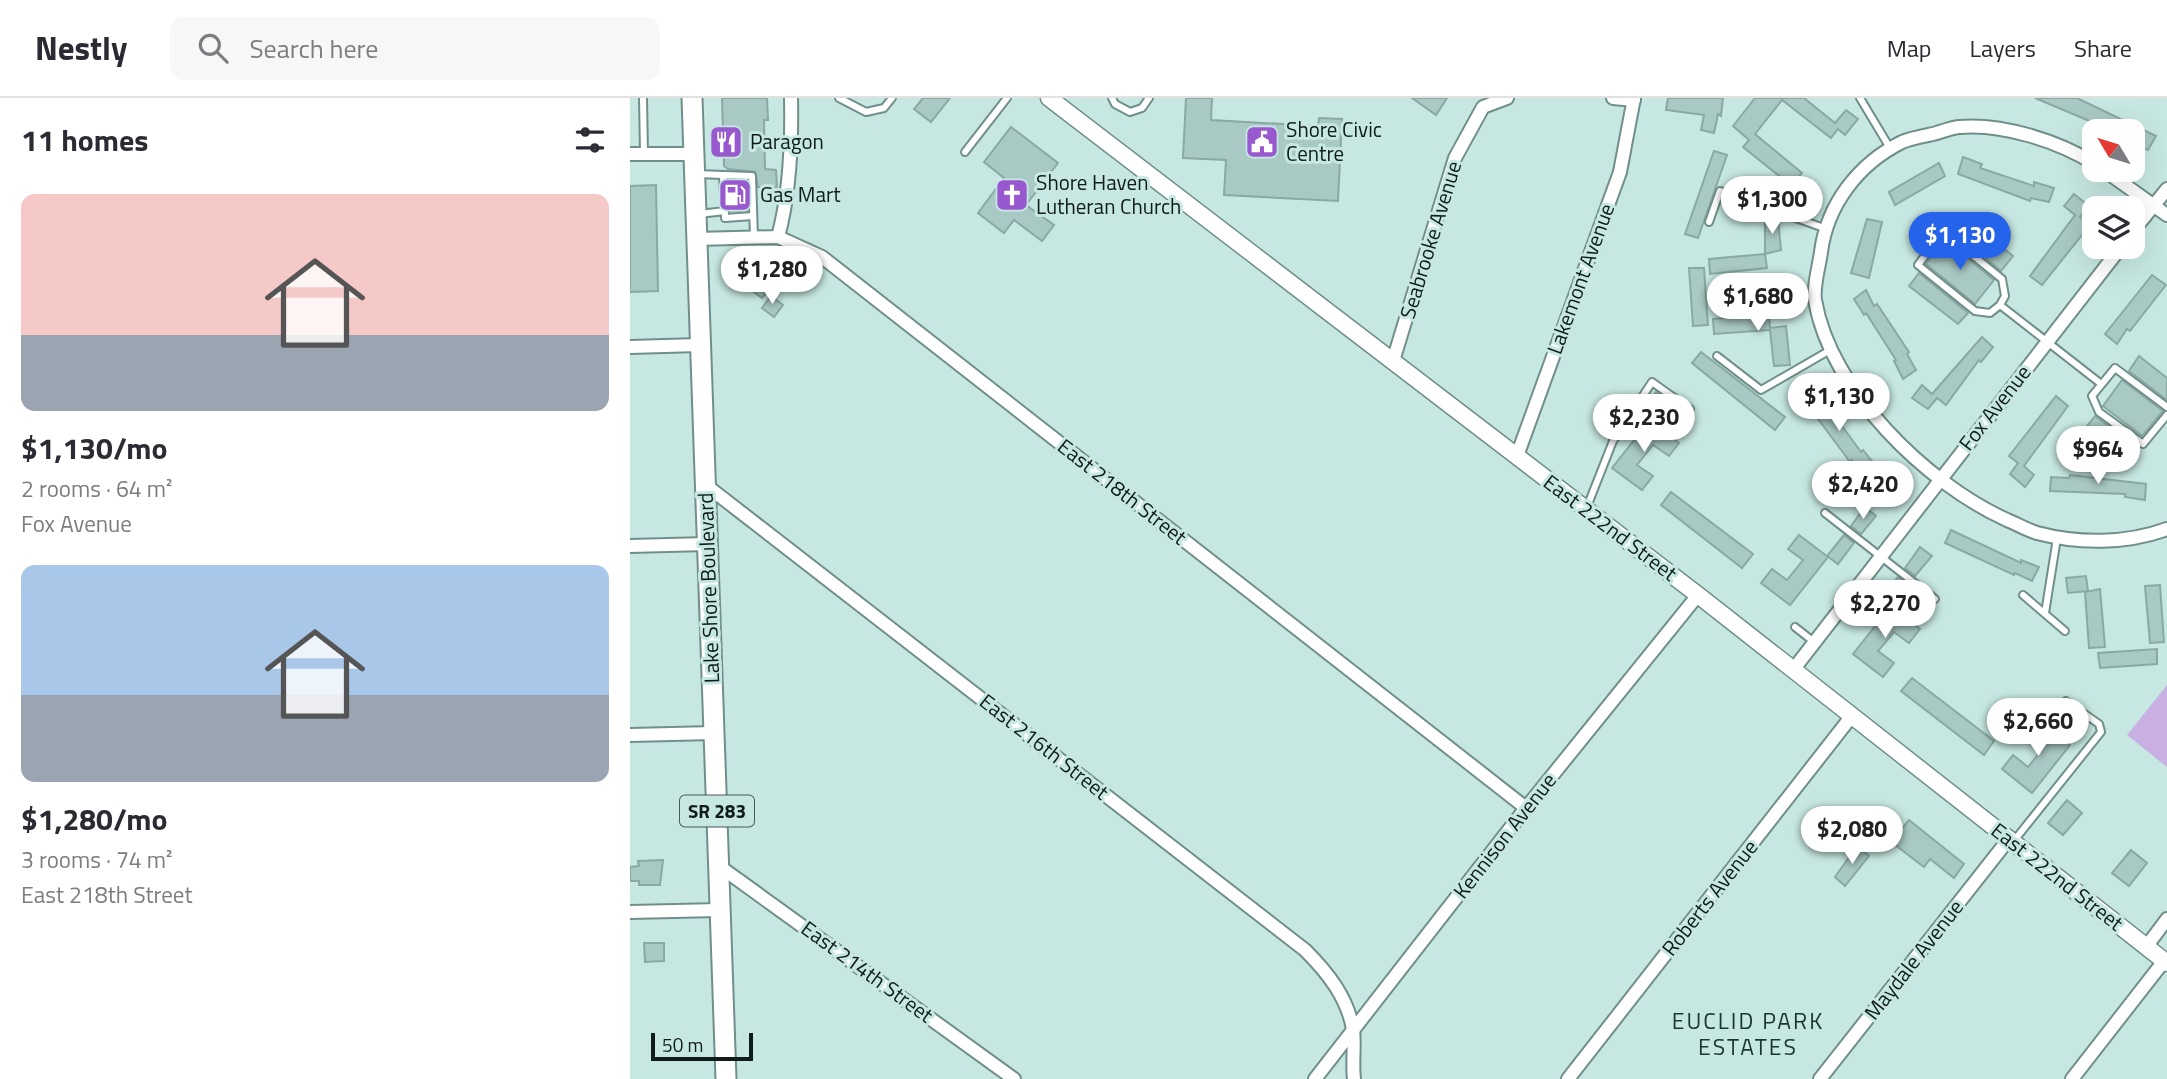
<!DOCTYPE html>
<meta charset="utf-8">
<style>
:root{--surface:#fff;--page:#f7f7f7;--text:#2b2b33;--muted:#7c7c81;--line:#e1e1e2;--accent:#2563eb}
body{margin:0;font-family:"Titillium Web",sans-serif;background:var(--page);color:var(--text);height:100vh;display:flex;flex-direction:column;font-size:26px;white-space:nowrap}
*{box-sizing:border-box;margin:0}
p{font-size:23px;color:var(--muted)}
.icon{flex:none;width:38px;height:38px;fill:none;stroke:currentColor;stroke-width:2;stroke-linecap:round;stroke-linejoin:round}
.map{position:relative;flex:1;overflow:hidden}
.drawer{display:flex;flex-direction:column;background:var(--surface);width:630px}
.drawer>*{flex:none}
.needle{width:46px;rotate:308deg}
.tools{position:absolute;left:1452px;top:21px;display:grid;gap:14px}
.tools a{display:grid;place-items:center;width:63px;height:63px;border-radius:14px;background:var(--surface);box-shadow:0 7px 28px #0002;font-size:35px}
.scale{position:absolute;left:21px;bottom:18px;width:102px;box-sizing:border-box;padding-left:7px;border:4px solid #101c1a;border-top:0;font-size:19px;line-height:24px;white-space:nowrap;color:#101c1a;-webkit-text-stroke:5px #c7e8e2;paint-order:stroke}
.price{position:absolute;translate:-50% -60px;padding:0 16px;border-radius:24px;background:#fff;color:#222;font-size:23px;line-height:46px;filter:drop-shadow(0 2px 4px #0008)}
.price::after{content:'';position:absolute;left:50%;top:42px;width:21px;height:16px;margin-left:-10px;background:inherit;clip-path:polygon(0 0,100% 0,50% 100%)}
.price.on{background:var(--accent);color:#fff}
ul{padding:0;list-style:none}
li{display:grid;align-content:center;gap:14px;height:371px;padding:0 21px}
li span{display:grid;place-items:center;height:217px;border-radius:14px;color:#555}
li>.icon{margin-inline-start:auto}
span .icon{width:126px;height:126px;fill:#fffc;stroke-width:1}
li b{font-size:30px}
h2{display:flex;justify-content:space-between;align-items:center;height:84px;padding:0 21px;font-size:30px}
header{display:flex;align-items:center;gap:42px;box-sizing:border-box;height:98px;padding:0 35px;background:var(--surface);border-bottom:2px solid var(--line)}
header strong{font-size:33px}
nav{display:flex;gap:38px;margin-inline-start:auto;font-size:24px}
.search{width:490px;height:63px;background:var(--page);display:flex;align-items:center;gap:18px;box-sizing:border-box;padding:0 24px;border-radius:14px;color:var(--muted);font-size:26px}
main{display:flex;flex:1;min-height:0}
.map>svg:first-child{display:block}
.green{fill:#c8b0e2}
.building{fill:#a9c9c4;stroke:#8aa9a4;stroke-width:2}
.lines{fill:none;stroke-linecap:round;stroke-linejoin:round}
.service-casing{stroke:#718f8a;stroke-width:10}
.minor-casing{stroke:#718f8a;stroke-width:16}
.tertiary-casing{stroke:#718f8a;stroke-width:19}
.primary-casing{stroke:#718f8a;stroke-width:23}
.service{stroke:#fff;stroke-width:6}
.minor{stroke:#fff;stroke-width:12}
.tertiary{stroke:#fff;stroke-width:16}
.primary{stroke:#fff;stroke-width:19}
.labels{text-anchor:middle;stroke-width:6;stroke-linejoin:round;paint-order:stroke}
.shield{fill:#c7e8e2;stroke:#475956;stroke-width:2}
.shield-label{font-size:19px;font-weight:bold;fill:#101c1a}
.poi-label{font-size:21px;fill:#101c1a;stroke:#c7e8e2;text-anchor:start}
.street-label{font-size:21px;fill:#101c1a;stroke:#c7e8e2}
.neighbourhood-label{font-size:23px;letter-spacing:2px;fill:#1a3632;stroke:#c7e8e2}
</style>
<header>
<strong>Nestly</strong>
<div class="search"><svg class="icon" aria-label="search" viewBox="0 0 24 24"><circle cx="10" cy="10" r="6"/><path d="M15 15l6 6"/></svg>Search here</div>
<nav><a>Map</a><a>Layers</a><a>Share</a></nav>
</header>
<main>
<section class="drawer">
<h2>11 homes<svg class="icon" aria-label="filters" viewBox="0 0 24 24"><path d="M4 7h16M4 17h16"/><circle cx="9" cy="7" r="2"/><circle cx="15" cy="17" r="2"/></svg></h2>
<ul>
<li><span style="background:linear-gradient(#f6c9c9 65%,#9aa5b1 0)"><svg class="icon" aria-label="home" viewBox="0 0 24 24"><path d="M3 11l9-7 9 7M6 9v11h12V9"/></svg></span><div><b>$1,130/mo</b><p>2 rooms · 64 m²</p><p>Fox Avenue</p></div></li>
<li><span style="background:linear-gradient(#a9c7e8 60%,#9aa5b1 0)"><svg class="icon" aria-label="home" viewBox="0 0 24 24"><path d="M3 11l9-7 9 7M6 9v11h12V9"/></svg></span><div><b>$1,280/mo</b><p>3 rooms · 74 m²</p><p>East 218th Street</p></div></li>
</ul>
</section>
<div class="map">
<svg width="1537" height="981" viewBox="0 0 1537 981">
<rect width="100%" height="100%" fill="#c7e8e2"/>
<!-- green -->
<polygon class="green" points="1537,587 1537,669 1497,637"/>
<!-- building -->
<g class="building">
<polygon points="92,0 137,0 138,22 134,22 135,71 146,72 147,89 128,89 125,74 98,71 94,68"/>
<polygon points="293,0 320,0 301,24 284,11"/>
<polygon points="556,0 582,0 581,22 688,28 689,20 712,21 708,103 594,97 596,62 553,60"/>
<polygon points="782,0 817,0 806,17"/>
<polygon points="1038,0 1093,0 1091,18 1088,16 1084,35 1071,32 1074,17 1036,12"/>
<polygon points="1125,0 1174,0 1205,25 1216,12 1228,21 1215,37 1208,31 1201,40 1152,2 1125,36 1172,75 1163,86 1170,91 1161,107 1149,98 1158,85 1113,49 1119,42 1103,28"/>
<polygon points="1405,0 1447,0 1526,38 1518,52 1503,45 1503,33 1483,33"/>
<polygon points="381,29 428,65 396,107 424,127 412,143 384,122 374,135 348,115 374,80 354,64"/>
<polygon points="1084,53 1097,57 1068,140 1055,136"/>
<polygon points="1333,59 1352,66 1350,70 1404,88 1404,84 1424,90 1419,104 1401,100 1400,103 1328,76"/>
<polygon points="1309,65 1315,78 1265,107 1259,94"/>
<polygon points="99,83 116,83 117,113 101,113"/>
<polygon points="26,87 28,193 0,194 0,88"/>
<polygon points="1444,96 1459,108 1450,119 1460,127 1412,187 1400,178 1445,117 1434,108"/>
<polygon points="1334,119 1383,158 1371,173 1323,133"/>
<polygon points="1135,121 1148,121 1151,152 1135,156"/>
<polygon points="1237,121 1252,124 1239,180 1221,175"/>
<polygon points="1315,142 1364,182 1345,206 1296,166"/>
<polygon points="1135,156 1137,170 1080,176 1079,161"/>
<polygon points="134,165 150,178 132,200 116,188"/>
<polygon points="1059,170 1074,170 1078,227 1063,228"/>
<polygon points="1289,175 1338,215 1328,226 1279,188"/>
<polygon points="1522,177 1536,187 1500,233 1497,231 1487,246 1475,236"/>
<polygon points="1236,192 1244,208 1247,206 1279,254 1277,256 1286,272 1273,281 1264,263 1266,262 1236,215 1234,217 1224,201"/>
<polygon points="141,198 153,207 144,219 132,210"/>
<polygon points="1139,216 1140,230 1156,228 1160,267 1144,268 1140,232 1084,236 1083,221"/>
<polygon points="1352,239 1363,249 1351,264 1349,262 1316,307 1307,300 1298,311 1282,300 1292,287 1302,296"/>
<polygon points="1071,254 1155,319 1145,332 1062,265"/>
<polygon points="1509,258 1537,280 1537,302 1499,273"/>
<polygon points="1175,277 1231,354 1233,352 1257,382 1245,392 1222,362 1220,364 1163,287"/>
<polygon points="1492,282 1533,313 1512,338 1473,308"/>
<polygon points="1026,294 1036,301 1020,321 1011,314"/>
<polygon points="1426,298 1438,308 1394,368 1404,377 1395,389 1380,376 1388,365 1379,358"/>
<polygon points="1465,318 1506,348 1496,360 1457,328"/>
<polygon points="1020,322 1049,345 1039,358 1023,347 1007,367 1023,378 1012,392 982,370"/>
<polygon points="1440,377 1516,386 1515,402 1495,399 1495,396 1420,393 1421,379 1439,380"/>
<polygon points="1041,394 1123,456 1112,470 1031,407"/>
<polygon points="1235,409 1246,418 1231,436 1221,428"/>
<polygon points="1321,432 1391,465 1391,462 1409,469 1402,483 1385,475 1384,477 1315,445"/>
<polygon points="1169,437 1198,459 1160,507 1131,485 1142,471 1157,482 1173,462 1158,451"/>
<polygon points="1214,437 1224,445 1208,466 1197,458"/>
<polygon points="1290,449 1302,458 1285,478 1275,470"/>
<polygon points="1456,478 1458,493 1438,495 1436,480"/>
<polygon points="1268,479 1279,488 1261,508 1251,500"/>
<polygon points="1530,487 1534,544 1520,545 1515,488"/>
<polygon points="1470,491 1475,549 1459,550 1455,494"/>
<polygon points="1261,508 1290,531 1279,545 1264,534 1248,553 1264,565 1253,579 1223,556"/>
<polygon points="1527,551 1527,566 1470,570 1468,555"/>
<polygon points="1282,580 1364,643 1354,657 1271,593"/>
<polygon points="1409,623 1440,647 1402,695 1372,671 1383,657 1398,669 1414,649 1398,637"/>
<polygon points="1437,702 1452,715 1433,737 1418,725"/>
<polygon points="1279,722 1334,766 1324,780 1300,761 1294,769 1264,746 1268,741 1265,739"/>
<polygon points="1227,748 1239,758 1215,788 1205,779"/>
<polygon points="1501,752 1517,765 1499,788 1482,775"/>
<polygon points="33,762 30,787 9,787 9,783 0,783 0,769 9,768 8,763"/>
<polygon points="14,845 34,845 34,863 15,864"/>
</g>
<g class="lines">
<defs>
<g id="service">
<polyline points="13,0 14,56"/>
<polyline points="209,0 236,14 254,10 262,0"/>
<polyline points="482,0 485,6 500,14 512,10 519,0"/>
<polyline points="1230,0 1260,50"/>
<polyline points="335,54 377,0"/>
<polyline points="66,76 122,78 124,140"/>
<polyline points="93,77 95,120 123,118"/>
<polyline points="69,116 95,113"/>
<polyline points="1079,124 1090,93 1194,130"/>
<polyline points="1370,207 1360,215 1345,213 1288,167 1313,133 1372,181 1375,198 1370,207 1470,285"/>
<polyline points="1087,258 1131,292 1202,251"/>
<polyline points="1537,309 1485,270 1462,298 1469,314 1513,346 1537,317"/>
<polyline points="957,409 983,343 1022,284 1060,311"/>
<polyline points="1195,415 1305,501"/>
<polyline points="1393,497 1435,533"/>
<polyline points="1415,515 1427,440"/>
<polyline points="1165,529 1184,544"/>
<polyline points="1383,744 1471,634 1469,626 1436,603"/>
</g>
<g id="minor">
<polyline points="983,0 1004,2"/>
<polyline points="0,56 64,56"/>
<path d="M1465,66C1428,43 1372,25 1329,29C1320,30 1311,34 1303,36C1293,38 1281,40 1272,44C1228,66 1197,107 1191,154C1189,169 1183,188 1185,202C1200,292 1297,386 1377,422C1387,426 1397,432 1407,435C1449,446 1496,446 1537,431"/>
<polyline points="1474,72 1537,117"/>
<polyline points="1503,133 1537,91"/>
<path d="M148,139C160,95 162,46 161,0"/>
<polyline points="65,141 148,139 192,159 896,710"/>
<polyline points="0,249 69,247"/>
<polyline points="763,263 825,60 853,9 877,0"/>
<polyline points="887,358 990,74 1004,0"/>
<path d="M77,388L675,852C698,875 717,899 723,931C725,947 722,965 724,981"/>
<polyline points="0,448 77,446"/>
<polyline points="1163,572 1491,149"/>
<polyline points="0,637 84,635"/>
<polyline points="89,768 384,981"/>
<polyline points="0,814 89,812"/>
<polyline points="1516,849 1537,821"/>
<polyline points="685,981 896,710 1068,497"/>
<polyline points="938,981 1221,619"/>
<polyline points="1190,981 1378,742"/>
<polyline points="1442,981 1534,863"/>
</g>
<polyline id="tertiary" points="419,0 1068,497 1537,865"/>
<polyline id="primary" points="62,0 96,981"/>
</defs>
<!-- service casing -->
<use href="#service" class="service-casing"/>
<!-- minor casing -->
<use href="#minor" class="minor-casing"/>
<!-- tertiary casing -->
<use href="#tertiary" class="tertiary-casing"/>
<!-- primary casing -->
<use href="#primary" class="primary-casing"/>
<!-- service -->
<use href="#service" class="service"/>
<!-- minor -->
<use href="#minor" class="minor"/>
<!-- tertiary -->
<use href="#tertiary" class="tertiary"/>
<!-- primary -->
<use href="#primary" class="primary"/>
</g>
<!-- icons -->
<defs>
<symbol id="restaurant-square" viewBox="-11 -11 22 22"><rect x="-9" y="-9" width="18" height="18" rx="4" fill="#9858ce" stroke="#c7e8e2"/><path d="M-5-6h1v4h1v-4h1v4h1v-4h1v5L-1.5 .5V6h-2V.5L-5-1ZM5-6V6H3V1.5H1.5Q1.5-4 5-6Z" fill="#fff"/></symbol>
<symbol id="civic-square" viewBox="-11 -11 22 22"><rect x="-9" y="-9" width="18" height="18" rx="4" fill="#9858ce" stroke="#c7e8e2"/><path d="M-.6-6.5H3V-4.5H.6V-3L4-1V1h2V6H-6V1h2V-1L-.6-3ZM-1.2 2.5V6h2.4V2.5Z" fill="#fff"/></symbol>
<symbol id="fuel-square" viewBox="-11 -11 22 22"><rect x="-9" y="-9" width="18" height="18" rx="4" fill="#9858ce" stroke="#c7e8e2"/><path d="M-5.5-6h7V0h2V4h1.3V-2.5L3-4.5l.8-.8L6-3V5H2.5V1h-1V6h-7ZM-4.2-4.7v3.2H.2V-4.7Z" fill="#fff"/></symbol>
<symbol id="church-square" viewBox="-11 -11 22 22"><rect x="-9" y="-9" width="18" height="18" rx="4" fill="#9858ce" stroke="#c7e8e2"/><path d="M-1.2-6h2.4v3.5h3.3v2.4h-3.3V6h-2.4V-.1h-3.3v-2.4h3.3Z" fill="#fff"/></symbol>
</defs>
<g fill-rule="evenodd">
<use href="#restaurant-square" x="77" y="25" width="38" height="38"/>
<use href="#civic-square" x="613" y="25" width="38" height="38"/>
<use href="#fuel-square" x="86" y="78" width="38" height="38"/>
<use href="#church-square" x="363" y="78" width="38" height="38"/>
</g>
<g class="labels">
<!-- shield labels -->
<rect class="shield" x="50" y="697.5" width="74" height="31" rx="5"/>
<g class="shield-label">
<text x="87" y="720">SR 283</text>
</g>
<!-- poi labels -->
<g class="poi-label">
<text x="656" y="39">Shore Civic<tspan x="656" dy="24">Centre</tspan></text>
<text x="120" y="51">Paragon</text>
<text x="406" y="92">Shore Haven<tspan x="406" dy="24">Lutheran Church</tspan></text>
<text x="130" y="104">Gas Mart</text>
</g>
<!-- street labels -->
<g class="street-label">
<text transform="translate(801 142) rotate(-73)" y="7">Seabrooke Avenue</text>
<text transform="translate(951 181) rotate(-70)" y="7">Lakemont Avenue</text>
<text transform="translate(1365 310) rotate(-52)" y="7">Fox Avenue</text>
<text transform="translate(492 394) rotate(38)" y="7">East 218th Street</text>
<text transform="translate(980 430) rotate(37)" y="7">East 222nd Street</text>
<text transform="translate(79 490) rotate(-92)" y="7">Lake Shore Boulevard</text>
<text transform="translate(414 649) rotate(38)" y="7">East 216th Street</text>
<text transform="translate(875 738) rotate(-52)" y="7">Kennison Avenue</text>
<text transform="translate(1427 779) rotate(38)" y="7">East 222nd Street</text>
<text transform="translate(1080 800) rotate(-52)" y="7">Roberts Avenue</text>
<text transform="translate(1284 862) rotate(-52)" y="7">Maydale Avenue</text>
<text transform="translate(237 874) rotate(36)" y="7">East 214th Street</text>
</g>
<!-- neighbourhood labels -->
<g class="neighbourhood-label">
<text x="1118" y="931">EUCLID PARK<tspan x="1118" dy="26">ESTATES</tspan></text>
</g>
</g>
</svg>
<div class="tools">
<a><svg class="needle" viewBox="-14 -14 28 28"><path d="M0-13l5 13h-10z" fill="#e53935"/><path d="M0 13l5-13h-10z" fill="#7c7c81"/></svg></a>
<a><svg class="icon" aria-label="layers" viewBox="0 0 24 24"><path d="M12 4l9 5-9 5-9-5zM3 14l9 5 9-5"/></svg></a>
</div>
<div class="scale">50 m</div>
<b class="price" style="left:1142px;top:138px">$1,300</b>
<b class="price on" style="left:1330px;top:174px">$1,130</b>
<b class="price" style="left:142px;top:208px">$1,280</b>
<b class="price" style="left:1128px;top:235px">$1,680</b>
<b class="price" style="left:1209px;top:335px">$1,130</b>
<b class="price" style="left:1014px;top:356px">$2,230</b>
<b class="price" style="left:1468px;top:388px">$964</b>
<b class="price" style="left:1233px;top:423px">$2,420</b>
<b class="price" style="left:1255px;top:542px">$2,270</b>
<b class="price" style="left:1408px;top:660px">$2,660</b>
<b class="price" style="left:1222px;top:768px">$2,080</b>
</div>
</main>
